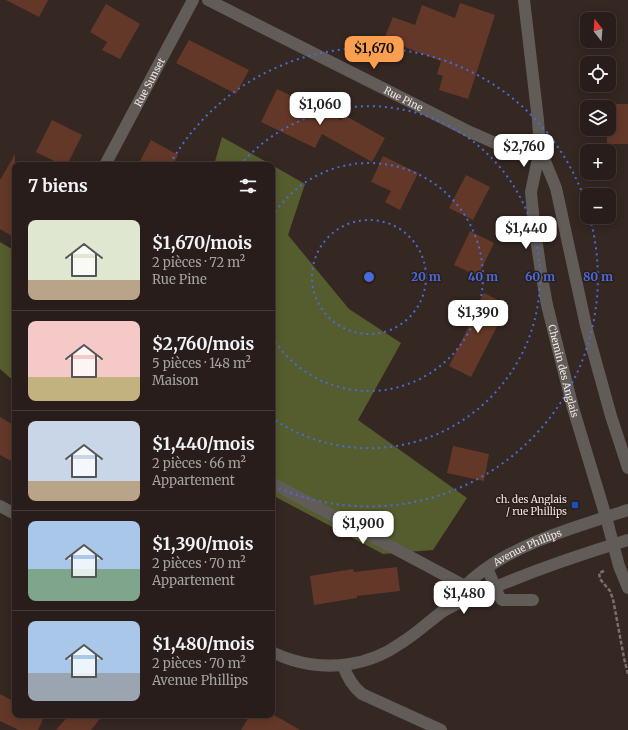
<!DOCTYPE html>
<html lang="fr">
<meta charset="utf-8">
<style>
:root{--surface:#281d1a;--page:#342a27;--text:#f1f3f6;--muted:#a5a2a2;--line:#443b39;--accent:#fa9f4f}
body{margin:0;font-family:Merriweather,serif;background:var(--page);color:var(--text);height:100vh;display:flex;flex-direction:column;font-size:15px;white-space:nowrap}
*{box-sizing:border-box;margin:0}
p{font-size:13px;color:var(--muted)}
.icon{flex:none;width:22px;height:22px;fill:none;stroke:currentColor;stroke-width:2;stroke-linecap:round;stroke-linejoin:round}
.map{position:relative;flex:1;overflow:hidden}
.sheet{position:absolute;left:12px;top:162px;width:263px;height:556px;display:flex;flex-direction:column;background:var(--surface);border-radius:8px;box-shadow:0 2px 10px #0003,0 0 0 1px var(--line)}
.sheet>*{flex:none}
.needle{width:26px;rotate:343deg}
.fabs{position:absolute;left:580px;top:12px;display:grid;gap:8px}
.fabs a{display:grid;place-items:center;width:36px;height:36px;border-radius:8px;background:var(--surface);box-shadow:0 2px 10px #0003,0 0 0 1px var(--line);font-size:20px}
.price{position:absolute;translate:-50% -34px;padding:0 9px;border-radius:8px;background:#fff;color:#222;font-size:13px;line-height:26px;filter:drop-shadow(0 1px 2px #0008)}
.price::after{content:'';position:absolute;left:50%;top:24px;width:12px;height:9px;margin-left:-6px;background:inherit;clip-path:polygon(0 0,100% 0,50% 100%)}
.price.active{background:var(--accent);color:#111}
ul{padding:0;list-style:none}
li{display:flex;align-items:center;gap:12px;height:100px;padding:0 16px}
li+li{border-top:1px solid var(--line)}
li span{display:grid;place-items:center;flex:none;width:112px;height:80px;border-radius:8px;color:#555}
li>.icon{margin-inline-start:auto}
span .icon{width:48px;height:48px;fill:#fffc;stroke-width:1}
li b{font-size:17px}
h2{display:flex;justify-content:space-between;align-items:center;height:48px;padding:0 16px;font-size:17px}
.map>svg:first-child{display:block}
.forest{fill:#555c2e}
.building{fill:#643828}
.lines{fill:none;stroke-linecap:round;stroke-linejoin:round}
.path{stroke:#7b6f6a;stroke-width:2.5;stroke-dasharray:4 2;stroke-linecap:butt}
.minor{stroke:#625c58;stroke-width:12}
.ring{fill:none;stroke:#476cda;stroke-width:2;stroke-dasharray:2 4}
.transit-dot{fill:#1a4fb4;stroke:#2b1d19;stroke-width:1.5}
.labels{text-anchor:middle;stroke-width:3;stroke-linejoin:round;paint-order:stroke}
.street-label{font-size:10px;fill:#f0e6e3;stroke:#2b1d19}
.poi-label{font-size:10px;fill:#f0e6e3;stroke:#2b1d19;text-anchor:end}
.centre{fill:#476cda;stroke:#2b1d19;stroke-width:2}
.ring-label{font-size:12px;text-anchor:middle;font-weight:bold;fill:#476cda;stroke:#2b1d19;stroke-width:3;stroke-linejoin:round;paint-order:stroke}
</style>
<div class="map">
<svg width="628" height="730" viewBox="0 0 628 730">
<rect width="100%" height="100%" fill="#352722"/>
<!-- forest -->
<g class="forest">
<polygon points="222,137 272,165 214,165"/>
<polygon points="272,165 305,184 288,235 349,309 401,343 358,420 467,498 433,550 383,554 272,495"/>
<polygon points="0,242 15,251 15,382 0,369"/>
</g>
<!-- building -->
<g class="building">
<polygon points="6,0 48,0 39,17"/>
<polygon points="460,3 495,15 468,99 439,90 443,76 437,74 441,61 384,39 393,17 415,25 422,5 455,18"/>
<polygon points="106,4 140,24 120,59 102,50 107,42 90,32"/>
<polygon points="189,40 249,70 236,94 176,63"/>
<polygon points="277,89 341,120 344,115 385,138 372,162 322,134 315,148 261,122"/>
<polygon points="608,104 628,104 628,144 607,144 607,129 609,129 609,107 608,107"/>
<polygon points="52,120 82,135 67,165 62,165 36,152"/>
<polygon points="151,140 178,155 173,165 138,165"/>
<polygon points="15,154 15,238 0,229 0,180"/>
<polygon points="383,156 418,173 400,210 385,202 391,191 371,182"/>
<polygon points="466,175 490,187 473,220 449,208"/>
<polygon points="470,231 494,243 478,276 454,265"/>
<polygon points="484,293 508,305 471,377 449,366 469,326 467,325"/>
<polygon points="0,417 15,426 15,463 0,455"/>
<polygon points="453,446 489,454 484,481 447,473"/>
<polygon points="397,567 400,591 357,596 357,598 314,605 310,576 353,569 354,572"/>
<polygon points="0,694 15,702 15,715 45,715 38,730 19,730 0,721"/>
<polygon points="69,715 103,715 91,730 56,730"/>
<polygon points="250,715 274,715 300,730 241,730"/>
</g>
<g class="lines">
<!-- path -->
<polyline class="path" points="604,571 599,573 600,579 610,591 613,599 624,658 628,674"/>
<!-- minor -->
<g class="minor">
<path id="s1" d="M208,0L470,132L509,149L523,150L540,149"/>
<path id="s2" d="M524,0L538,120L540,149L531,192L534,224L541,272L547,305L573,408L606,517L619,566L628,588"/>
<polyline points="540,149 556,188 586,326 611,416 628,468"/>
<path id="s3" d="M105,165L193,0"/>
<polyline points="272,483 435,570 465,586 474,597"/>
<polyline points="0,506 15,514"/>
<polyline points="487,568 499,596 502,600 533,600"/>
<path id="s4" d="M446,608C455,597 464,586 475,577C515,543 579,526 628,510"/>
<path d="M272,652C278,655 285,658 292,660C329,671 369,666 401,643C416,634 428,622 442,612C451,606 462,602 472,597C523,574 575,556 628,540"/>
<path d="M343,665C347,677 352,686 362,694L441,730"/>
</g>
</g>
<!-- distance rings -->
<g class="ring">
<circle cx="369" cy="277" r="57"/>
<path d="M272 217A114 114 0 1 1 272 337"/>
<path d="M240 165A171 171 0 1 1 272 418"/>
<path d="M170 164A229 229 0 0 1 587 206M590 218A229 229 0 0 1 272 485"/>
</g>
<!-- markers -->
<rect class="transit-dot" x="571" y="501" width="8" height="8" rx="2"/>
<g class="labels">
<!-- street labels -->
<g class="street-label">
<text dy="4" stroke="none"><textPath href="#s3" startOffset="94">Rue Sunset</textPath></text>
<text dy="4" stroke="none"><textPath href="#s1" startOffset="219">Rue Pine</textPath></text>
<text dy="4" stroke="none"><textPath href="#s2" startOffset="376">Chemin des Anglais</textPath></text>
<text dy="4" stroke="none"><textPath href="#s4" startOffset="103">Avenue Phillips</textPath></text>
</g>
<!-- poi labels -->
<g class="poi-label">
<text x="567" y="503">ch. des Anglais<tspan x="567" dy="12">/ rue Phillips</tspan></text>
</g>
</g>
<circle cx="369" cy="277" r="6" class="centre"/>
<g class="ring-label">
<text x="426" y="281">20 m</text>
<text x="483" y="281">40 m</text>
<text x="540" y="281">60 m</text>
<text x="598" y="281">80 m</text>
</g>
</svg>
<div class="fabs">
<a><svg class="needle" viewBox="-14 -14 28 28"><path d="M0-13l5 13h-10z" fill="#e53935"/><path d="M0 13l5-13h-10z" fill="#a5a2a2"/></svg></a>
<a><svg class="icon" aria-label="locate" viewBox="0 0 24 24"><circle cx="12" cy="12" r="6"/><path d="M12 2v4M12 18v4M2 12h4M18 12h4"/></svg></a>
<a><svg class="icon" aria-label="layers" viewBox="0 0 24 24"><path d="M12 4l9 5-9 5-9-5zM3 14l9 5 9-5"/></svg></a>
<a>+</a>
<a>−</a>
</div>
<b class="price active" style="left:374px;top:70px">$1,670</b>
<b class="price" style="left:320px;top:126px">$1,060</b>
<b class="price" style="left:524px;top:168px">$2,760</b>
<b class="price" style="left:526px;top:250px">$1,440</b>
<b class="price" style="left:478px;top:334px">$1,390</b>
<b class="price" style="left:363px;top:545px">$1,900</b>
<b class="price" style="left:464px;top:615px">$1,480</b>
<section class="sheet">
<h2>7 biens<svg class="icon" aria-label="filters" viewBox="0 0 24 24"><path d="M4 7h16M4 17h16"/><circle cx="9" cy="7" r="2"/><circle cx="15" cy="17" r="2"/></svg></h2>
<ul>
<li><span style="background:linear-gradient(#dfe7d0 75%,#b9a48a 0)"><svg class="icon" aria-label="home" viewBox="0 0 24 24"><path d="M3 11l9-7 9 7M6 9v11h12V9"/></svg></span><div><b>$1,670/mois</b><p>2 pièces · 72 m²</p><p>Rue Pine</p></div></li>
<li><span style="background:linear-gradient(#f6c9c9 70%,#c2b280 0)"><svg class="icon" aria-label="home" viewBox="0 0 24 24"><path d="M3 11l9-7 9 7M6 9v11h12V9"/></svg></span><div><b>$2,760/mois</b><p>5 pièces · 148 m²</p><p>Maison</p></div></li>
<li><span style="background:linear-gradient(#c9d6e8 75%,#b9a48a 0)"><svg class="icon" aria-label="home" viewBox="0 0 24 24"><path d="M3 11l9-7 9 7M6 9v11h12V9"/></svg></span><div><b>$1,440/mois</b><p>2 pièces · 66 m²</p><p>Appartement</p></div></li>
<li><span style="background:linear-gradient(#a9c7e8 60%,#7fa58c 0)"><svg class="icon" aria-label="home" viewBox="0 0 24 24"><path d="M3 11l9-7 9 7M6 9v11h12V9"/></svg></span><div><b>$1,390/mois</b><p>2 pièces · 70 m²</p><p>Appartement</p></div></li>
<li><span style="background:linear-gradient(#a9c7e8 65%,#9aa5b1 0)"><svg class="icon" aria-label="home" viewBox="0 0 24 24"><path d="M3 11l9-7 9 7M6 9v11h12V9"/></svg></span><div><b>$1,480/mois</b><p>2 pièces · 70 m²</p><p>Avenue Phillips</p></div></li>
</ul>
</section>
</div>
